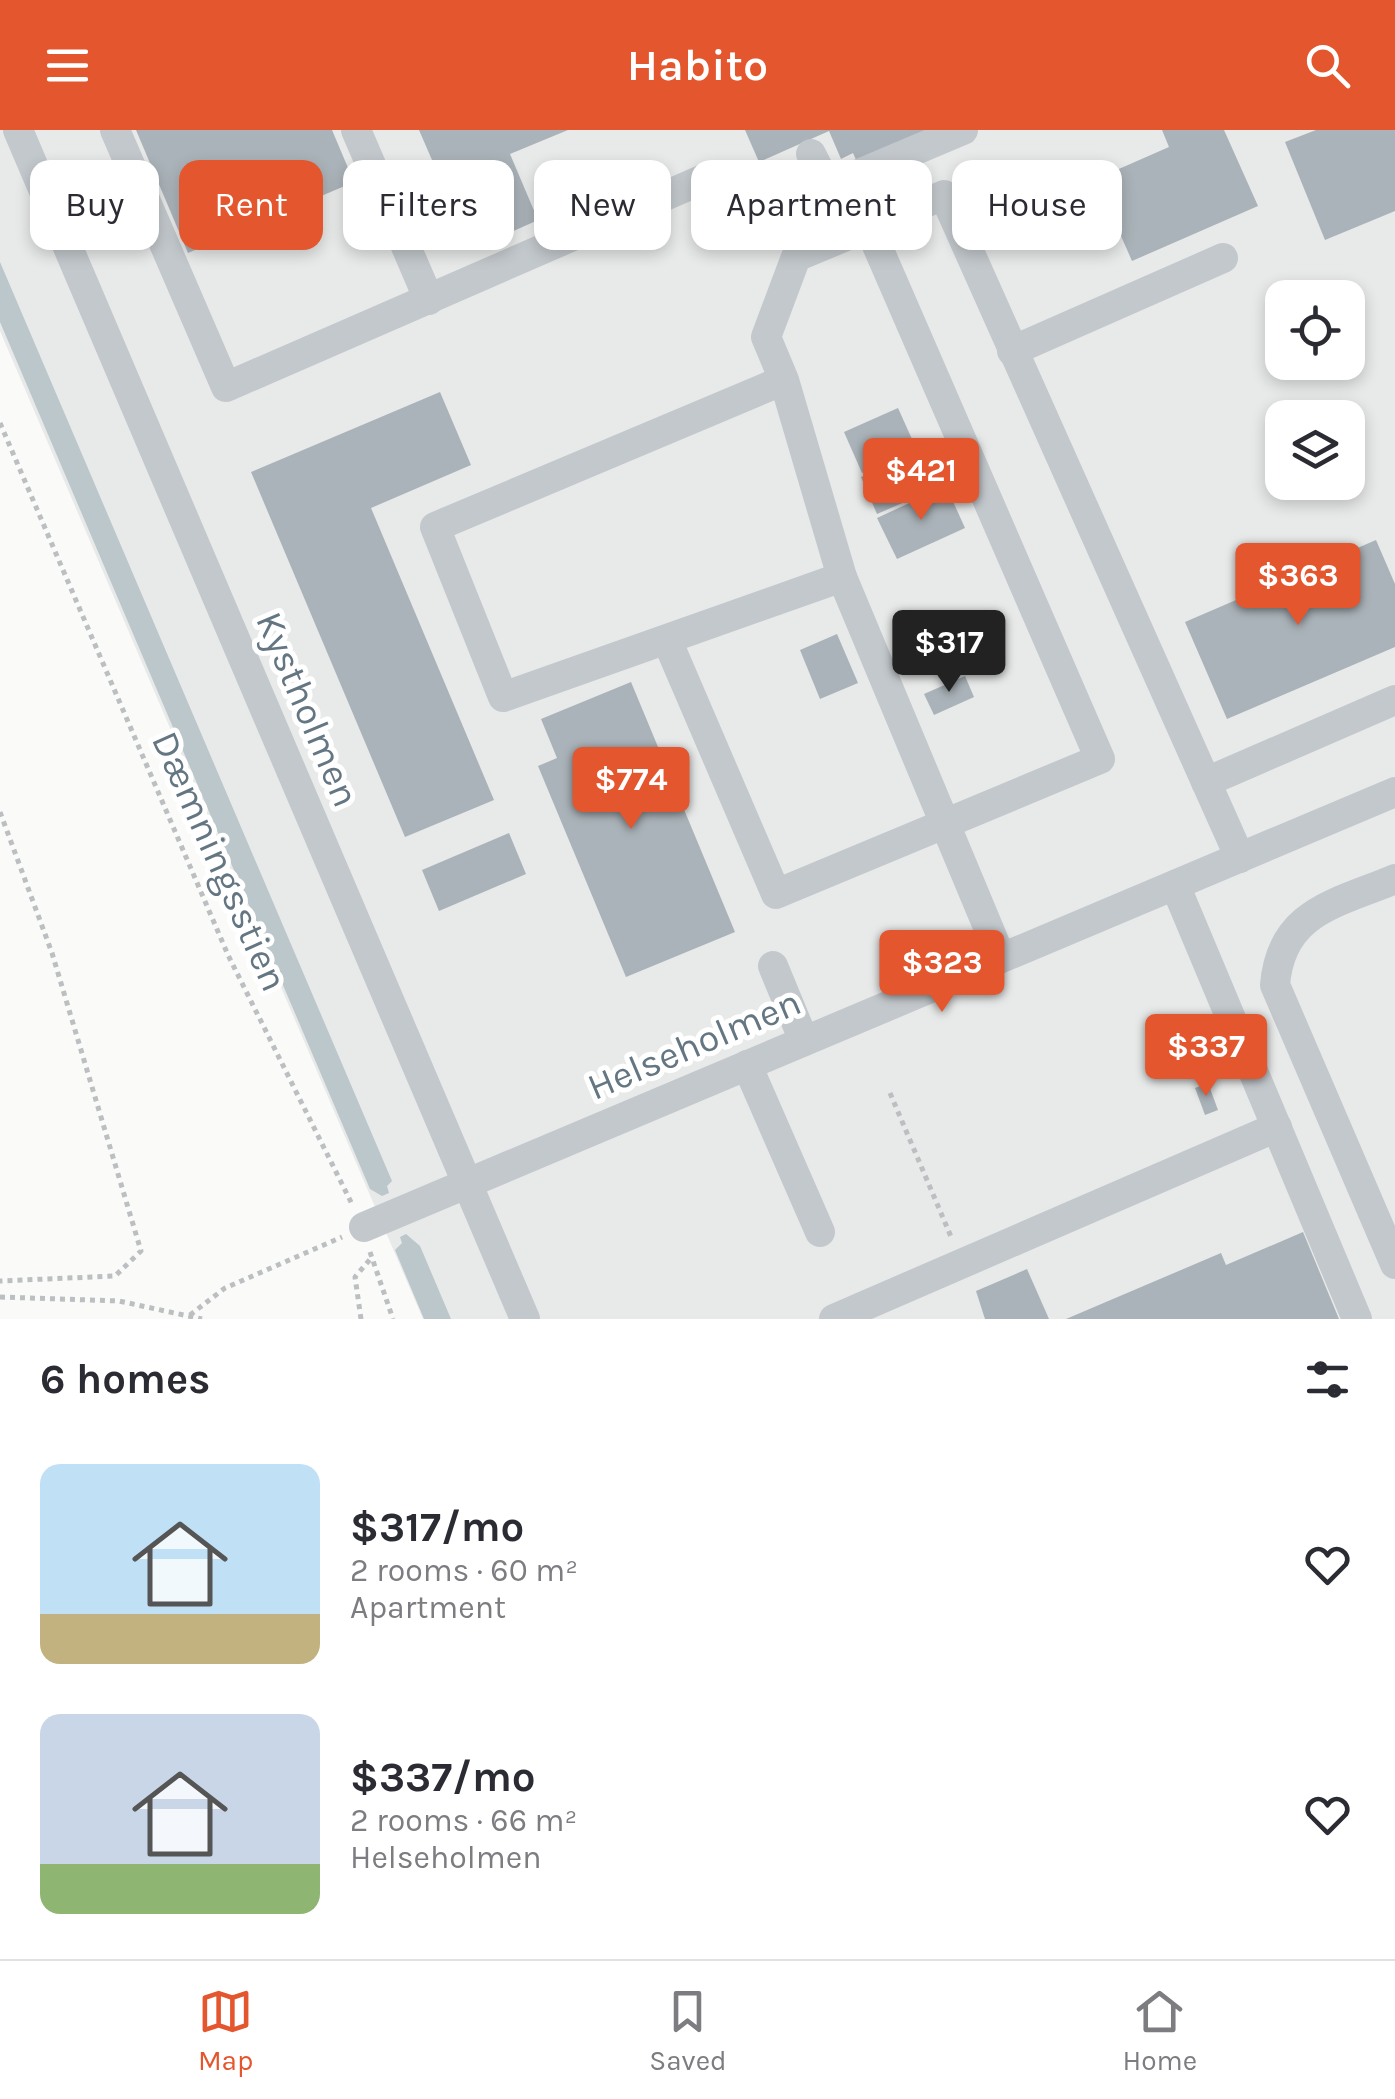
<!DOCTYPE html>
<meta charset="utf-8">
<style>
:root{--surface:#fff;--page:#f2f2f3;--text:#2b2b33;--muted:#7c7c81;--line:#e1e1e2;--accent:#e4572e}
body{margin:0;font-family:Karla,sans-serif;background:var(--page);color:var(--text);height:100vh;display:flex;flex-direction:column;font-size:38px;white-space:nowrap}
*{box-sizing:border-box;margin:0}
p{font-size:32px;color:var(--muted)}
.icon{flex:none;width:55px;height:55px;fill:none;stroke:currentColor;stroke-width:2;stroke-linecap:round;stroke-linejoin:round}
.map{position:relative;height:1189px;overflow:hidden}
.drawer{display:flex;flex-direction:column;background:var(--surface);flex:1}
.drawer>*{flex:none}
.hud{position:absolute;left:30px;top:30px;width:1335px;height:90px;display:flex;gap:20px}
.tools{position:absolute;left:1265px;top:150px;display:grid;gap:20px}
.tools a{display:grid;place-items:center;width:100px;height:100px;border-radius:20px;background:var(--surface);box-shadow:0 5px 15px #0003;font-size:50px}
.price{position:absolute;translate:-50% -85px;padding:0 22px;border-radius:10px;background:var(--accent);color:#fff;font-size:32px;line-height:65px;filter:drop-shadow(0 2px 5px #0008)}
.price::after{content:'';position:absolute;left:50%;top:60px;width:30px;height:22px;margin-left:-15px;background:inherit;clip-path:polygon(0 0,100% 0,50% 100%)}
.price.selected{background:#222;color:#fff}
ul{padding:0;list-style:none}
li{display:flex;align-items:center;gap:30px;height:250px;padding:0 40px}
li span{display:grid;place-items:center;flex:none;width:280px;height:200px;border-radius:20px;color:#555}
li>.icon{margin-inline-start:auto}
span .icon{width:120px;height:120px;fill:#fffc;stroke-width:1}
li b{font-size:42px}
h2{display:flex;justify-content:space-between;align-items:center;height:120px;padding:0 40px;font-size:42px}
.tag{padding:0 35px;border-radius:20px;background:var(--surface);box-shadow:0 5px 15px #0003;font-size:35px;line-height:90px}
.tag.selected{background:var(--accent);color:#fff}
header{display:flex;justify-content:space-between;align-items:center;height:130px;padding:0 40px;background:var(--accent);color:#fff;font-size:45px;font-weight:600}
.dock{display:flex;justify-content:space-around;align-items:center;height:140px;border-top:2px solid var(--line);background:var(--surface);font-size:28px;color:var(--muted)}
.dock a{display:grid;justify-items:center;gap:5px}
.dock .selected{color:var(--accent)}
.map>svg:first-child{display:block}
.built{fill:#e8e9e9;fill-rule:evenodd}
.water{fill:#bbc7cb}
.building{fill:#aab3b9}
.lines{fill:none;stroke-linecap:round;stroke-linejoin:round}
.path{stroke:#bbbfc2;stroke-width:5;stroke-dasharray:5 5;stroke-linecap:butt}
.minor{stroke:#c3c8cc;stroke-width:30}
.labels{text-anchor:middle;stroke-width:10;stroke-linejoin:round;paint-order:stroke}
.street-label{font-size:38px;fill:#657683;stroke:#fff}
</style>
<header><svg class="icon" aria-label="menu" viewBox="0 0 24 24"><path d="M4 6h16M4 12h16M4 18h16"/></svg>Habito<svg class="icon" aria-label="search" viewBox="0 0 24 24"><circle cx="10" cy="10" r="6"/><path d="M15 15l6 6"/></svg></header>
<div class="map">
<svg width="1395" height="1189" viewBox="0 0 1395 1189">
<rect width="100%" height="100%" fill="#fafaf8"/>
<!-- built -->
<path class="built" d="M0,0H1395V1189H423L0,201ZM1282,168H1348V232H1282ZM1282,288H1348V352H1282Z"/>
<!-- water -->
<g class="water">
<polygon points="0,132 392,1051 387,1056 389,1063 382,1066 370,1059 0,192"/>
<polygon points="406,1104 420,1116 451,1189 424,1189 395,1120 402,1113 400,1107"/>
</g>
<!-- building -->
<g class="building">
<polygon points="136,0 332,0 354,52 188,123"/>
<polygon points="419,0 568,0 510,24 538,90 471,120"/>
<polygon points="745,0 950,0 860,39 853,23 841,29 829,1 759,32"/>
<polygon points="1162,0 1224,0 1258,76 1132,131 1096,49 1169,17"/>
<polygon points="1316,0 1395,0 1395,81 1325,110 1285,12"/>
<polygon points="440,262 471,335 371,378 494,670 405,707 251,342"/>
<polygon points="898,278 916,318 862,343 844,302"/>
<polygon points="914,325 930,361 877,384 861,347"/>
<polygon points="946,356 965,398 897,429 877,388"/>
<polygon points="1376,410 1395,454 1395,517 1227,589 1185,492 1280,451 1276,441 1328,418 1332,429"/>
<polygon points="837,504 858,553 820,569 800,520"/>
<polygon points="965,546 974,567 934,585 924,564"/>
<polygon points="631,552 735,802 626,847 538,636 557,628 541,589"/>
<polygon points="509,703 526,744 439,781 422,740"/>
<polygon points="1208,953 1218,980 1205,985 1195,958"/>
<polygon points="1303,1102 1339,1189 1066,1189 1221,1123 1226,1135"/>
<polygon points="1027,1139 1049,1189 985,1189 976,1161"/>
</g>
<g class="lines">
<!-- path -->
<g class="path">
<polyline points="0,293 228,825 352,1074"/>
<polyline points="0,682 52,823 141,1121 115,1146 0,1151"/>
<polyline points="890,963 952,1109"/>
<polyline points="370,1122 393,1189"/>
<polyline points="0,1167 119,1171 202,1189"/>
<polyline points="190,1185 225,1158 342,1107"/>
<polyline points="361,1189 355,1147 372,1127"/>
</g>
<!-- minor -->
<g class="minor">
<polyline points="18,0 525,1189"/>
<polyline points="115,0 226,257 706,48"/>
<polyline points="356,0 429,170"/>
<polyline points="811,24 828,57 963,0"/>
<polyline points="1012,221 1223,128"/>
<polyline points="784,250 435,397 503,567 842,447 784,250 766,207 796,127 944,65 1240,728"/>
<polyline points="842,447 1001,828"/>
<polyline points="667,510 776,764 1100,629 869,97"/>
<polyline points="1206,652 1395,570"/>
<path d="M1395,749C1336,774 1281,781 1275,855L1395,1134"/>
<polyline points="1175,755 1357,1189"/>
<polyline points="773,836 804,911"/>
<polyline points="747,935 820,1102"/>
<polyline points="364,1097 1395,662"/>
<polyline points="834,1189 1277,997"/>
</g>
</g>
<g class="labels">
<!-- street labels -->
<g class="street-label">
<text transform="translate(308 579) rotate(67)" y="13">Kystholmen</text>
<text transform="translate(220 731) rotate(66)" y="13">Dæmningsstien</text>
<text transform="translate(694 914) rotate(-23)" y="13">Helseholmen</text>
</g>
</g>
</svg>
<div class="tools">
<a><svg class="icon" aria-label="locate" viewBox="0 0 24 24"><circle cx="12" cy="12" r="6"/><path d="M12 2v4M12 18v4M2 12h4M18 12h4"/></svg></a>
<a><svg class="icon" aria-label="layers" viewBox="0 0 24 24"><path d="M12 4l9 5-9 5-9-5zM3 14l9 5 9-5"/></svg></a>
</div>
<b class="price" style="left:921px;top:393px">$421</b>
<b class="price" style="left:1298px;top:498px">$363</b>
<b class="price selected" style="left:949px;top:565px">$317</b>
<b class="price" style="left:631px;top:702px">$774</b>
<b class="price" style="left:942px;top:885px">$323</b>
<b class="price" style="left:1206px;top:969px">$337</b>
<div class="hud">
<a class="tag">Buy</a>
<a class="tag selected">Rent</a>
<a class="tag">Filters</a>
<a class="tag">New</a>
<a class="tag">Apartment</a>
<a class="tag">House</a>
</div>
</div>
<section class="drawer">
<h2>6 homes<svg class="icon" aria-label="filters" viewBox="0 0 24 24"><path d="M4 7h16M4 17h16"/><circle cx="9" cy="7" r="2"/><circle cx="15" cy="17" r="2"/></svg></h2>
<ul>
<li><span style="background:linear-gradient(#bfe0f5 75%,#c2b280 0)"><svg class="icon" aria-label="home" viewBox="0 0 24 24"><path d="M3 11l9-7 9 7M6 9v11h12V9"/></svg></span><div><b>$317/mo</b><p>2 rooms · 60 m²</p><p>Apartment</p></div><svg class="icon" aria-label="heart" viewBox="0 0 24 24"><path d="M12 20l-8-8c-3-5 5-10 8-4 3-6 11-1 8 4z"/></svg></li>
<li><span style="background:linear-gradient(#c9d6e8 75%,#8fb573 0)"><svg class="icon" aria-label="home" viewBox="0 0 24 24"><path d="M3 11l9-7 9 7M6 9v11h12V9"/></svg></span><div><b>$337/mo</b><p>2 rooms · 66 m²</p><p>Helseholmen</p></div><svg class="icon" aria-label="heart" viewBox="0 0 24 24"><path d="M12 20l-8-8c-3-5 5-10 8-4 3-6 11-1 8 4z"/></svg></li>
</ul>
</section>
<nav class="dock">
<a class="selected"><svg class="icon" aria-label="map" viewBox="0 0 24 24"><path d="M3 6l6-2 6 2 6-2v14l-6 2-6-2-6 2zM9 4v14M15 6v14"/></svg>Map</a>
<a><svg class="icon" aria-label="saved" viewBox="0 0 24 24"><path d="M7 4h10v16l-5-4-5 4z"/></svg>Saved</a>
<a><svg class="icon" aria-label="home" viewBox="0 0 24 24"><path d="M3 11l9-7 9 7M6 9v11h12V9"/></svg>Home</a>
</nav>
